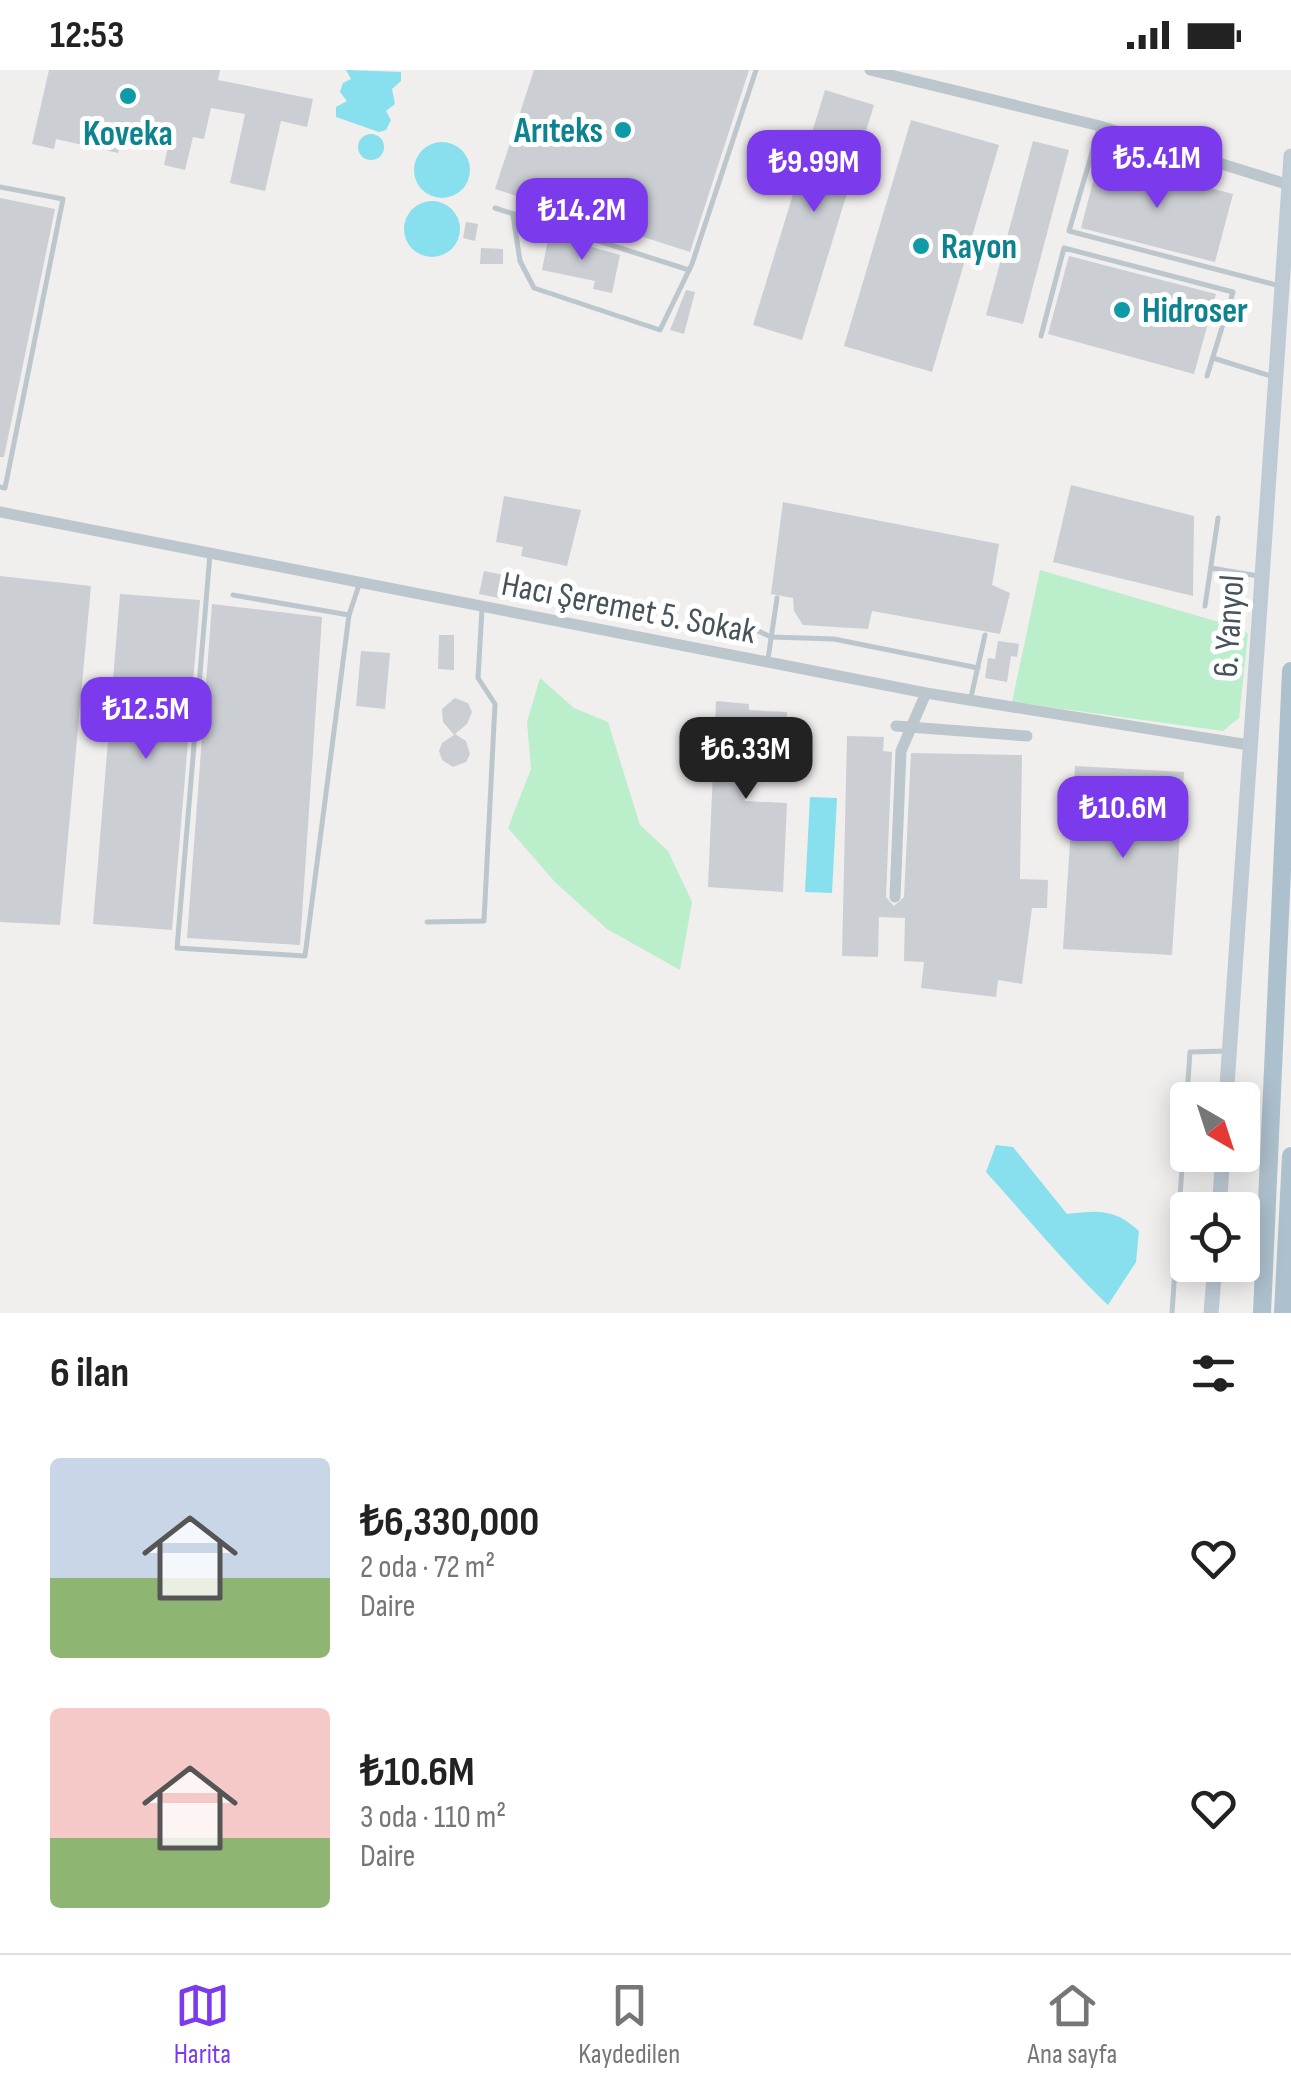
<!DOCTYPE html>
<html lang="tr">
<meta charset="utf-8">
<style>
:root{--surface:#fff;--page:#f2f2f2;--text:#222;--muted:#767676;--line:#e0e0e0;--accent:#7c3aed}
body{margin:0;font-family:"Sofia Sans Condensed",sans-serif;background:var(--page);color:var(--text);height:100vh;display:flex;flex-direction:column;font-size:38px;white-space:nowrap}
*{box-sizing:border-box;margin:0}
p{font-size:32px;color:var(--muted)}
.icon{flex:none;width:55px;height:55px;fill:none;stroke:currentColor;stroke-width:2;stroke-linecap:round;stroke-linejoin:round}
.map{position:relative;height:1243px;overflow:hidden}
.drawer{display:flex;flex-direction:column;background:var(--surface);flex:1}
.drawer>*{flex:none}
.needle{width:65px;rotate:141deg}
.tools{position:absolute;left:1170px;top:1012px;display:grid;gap:20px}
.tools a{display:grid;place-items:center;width:90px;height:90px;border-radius:10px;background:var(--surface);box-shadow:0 5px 25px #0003;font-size:50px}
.price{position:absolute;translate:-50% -85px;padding:0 22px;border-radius:20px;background:var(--accent);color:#fff;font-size:32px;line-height:65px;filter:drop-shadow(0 2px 5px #0008)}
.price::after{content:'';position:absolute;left:50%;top:60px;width:30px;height:22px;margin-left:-15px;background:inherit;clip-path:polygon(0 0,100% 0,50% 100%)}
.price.on{background:#222;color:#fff}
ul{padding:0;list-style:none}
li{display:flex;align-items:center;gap:30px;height:250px;padding:0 50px}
li span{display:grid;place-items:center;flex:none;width:280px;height:200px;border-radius:10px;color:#555}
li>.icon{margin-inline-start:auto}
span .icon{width:120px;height:120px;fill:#fffc;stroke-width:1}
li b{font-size:42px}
h2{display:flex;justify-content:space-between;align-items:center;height:120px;padding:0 50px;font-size:42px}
.status{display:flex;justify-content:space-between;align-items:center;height:70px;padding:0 50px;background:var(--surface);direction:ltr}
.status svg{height:28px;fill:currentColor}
.menu{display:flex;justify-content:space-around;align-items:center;height:140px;border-top:2px solid var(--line);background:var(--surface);font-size:28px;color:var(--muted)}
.menu a{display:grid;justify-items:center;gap:5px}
.menu .on{color:var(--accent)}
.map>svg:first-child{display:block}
.green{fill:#bbefcc}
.water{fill:#88dfed}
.building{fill:#cbced3}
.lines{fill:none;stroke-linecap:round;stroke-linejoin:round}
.service{stroke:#bcc7cd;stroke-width:5}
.minor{stroke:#bcc7cd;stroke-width:11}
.secondary{stroke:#becbd5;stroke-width:15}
.primary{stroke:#adc0cd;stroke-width:18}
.culture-dot{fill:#0f9aa8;stroke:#fff;stroke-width:4}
.labels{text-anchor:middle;stroke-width:10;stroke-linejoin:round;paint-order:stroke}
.culture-label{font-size:35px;font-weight:bold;fill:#0d838f;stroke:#fff;text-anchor:start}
.street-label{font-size:35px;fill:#46535b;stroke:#fff}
</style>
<div class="status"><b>12:53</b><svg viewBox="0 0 49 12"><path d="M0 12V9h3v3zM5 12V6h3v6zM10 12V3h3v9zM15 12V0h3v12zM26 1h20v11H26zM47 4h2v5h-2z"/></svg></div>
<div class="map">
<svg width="1291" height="1243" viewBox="0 0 1291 1243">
<rect width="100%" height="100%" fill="#f1eeee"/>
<!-- green -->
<g class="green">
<polygon points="1040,500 1243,559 1248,564 1239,648 1223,661 1012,632"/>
<polygon points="540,608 574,638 608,652 640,755 668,781 692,832 680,900 607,859 555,812 508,758 531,699 527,652"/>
</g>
<!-- water -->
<g class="water">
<polygon points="346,0 401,2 401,11 392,19 395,34 386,41 391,50 386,60 379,62 336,47 336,37 347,31 340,22 343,13 351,9"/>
<circle cx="371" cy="77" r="13"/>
<circle cx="442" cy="100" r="28"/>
<circle cx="432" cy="159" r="28"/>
<polygon points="810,727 837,728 832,823 805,822"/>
<path d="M996,1075L1013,1077L1067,1144C1099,1140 1115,1139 1139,1161L1136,1192L1108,1235C1064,1193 1027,1147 986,1102Z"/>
</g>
<!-- building -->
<g class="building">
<polygon points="49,0 220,0 218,10 313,29 307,57 281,51 265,121 230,113 245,44 211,38 204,69 193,67 185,100 164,95 171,63 126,52 118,83 56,69 54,79 32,74"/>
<polygon points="534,0 749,0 690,182 495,119"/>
<polygon points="825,20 874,35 802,270 753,255"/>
<polygon points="911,50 999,75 932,302 844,276"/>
<polygon points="1033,71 1069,80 1023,254 986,245"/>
<polygon points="1099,89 1233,124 1215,192 1081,158"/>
<polygon points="0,128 55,139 4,387 0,387"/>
<polygon points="466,152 478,154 475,171 463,168"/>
<polygon points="549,165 620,185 612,223 593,219 595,211 542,200"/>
<polygon points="481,178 503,179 503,194 480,194"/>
<polygon points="1069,186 1216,224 1194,304 1048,264"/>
<polygon points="686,220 695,222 684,264 670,260"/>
<polygon points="1071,415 1194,446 1193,526 1053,492"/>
<polygon points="504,426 581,440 567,496 521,486 523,477 496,472"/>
<polygon points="783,432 999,474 992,515 1010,523 1000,564 872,541 868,559 803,555 794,541 793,528 771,524"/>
<polygon points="484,501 504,505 499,528 479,524"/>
<polygon points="0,506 91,516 60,855 0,852"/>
<polygon points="120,524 200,530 172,860 93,854"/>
<polygon points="212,534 322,547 300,875 187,868"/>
<polygon points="439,565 454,565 454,600 438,599"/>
<polygon points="998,571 1019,574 1017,587 1011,586 1007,612 985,608 988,588 995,589"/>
<polygon points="361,581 390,583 385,639 356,636"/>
<polygon points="455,628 468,633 472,642 467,654 455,664 466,671 470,684 466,692 453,697 442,690 439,681 442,673 454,665 443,652 442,639"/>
<polygon points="716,631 749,634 749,640 787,642 784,691 749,689 745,731 787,733 783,822 708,817"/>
<polygon points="847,666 884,667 883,681 892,682 886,827 894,836 904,827 911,683 1022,685 1020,809 1048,810 1047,838 1032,838 1022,914 998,910 996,927 921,918 924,892 904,891 905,848 879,847 878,887 842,886"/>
<polygon points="1075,696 1184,702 1172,885 1063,879"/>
</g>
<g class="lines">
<!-- service -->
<g class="service">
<polyline points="1099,59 1069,161 1280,216"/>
<polyline points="0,117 63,129 5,418 0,417"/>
<polyline points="495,138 689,200"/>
<polyline points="513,145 520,191 534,218 660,260 692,194 756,0"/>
<polyline points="1041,266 1064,178 1233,222 1207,306"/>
<polyline points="1213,288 1274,307"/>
<polyline points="210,484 177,878 305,886 349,545 359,515"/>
<polyline points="1211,498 1258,506"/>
<polyline points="233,525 349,545"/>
<polyline points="1205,536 1218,448"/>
<polyline points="737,551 771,567 834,569 978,598"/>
<polyline points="768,589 777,528"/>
<polyline points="971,627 985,565"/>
<polyline points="427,852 484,851 495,634 478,608 482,539"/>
<polyline points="1172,1243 1190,982 1227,981"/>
</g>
<!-- minor -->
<g class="minor">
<polyline points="870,0 1100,56 1286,114"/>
<polyline points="0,442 926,623 1249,675"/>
<polyline points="896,656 1027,666"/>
<polyline points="895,827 901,681 926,623"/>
</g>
<!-- secondary -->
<g class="secondary">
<polyline points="1226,1030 1291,86"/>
<polyline points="1219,1140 1223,1085"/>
<polyline points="1211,1243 1215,1195"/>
</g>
<!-- primary -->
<g class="primary">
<polyline points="1262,1243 1291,601"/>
<polyline points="1283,1243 1291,1086"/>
</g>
</g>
<!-- markers -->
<g class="culture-dot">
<circle cx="128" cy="26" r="10"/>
<circle cx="623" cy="60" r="10"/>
<circle cx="921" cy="176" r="10"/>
<circle cx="1122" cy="240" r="10"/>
</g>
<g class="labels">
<!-- culture labels -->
<g class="culture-label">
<text x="603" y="72" text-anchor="end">Arıteks</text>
<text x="128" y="75" text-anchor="middle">Koveka</text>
<text x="941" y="188">Rayon</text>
<text x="1142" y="252">Hidroser</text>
</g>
<!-- street labels -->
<g class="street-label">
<text transform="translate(629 537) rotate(11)" y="12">Hacı Şeremet 5. Sokak</text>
<text transform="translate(1228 556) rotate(-86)" y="12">6. Yanyol</text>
</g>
</g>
</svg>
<div class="tools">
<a><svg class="needle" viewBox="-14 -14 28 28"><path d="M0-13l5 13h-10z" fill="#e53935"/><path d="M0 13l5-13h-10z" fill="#767676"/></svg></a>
<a><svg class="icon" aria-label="locate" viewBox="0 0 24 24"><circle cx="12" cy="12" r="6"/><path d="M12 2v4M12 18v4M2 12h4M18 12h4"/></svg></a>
</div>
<b class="price" style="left:1157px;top:141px">₺5.41M</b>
<b class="price" style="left:814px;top:145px">₺9.99M</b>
<b class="price" style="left:582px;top:193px">₺14.2M</b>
<b class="price" style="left:146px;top:692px">₺12.5M</b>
<b class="price on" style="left:746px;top:732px">₺6.33M</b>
<b class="price" style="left:1123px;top:791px">₺10.6M</b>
</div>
<section class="drawer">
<h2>6 ilan<svg class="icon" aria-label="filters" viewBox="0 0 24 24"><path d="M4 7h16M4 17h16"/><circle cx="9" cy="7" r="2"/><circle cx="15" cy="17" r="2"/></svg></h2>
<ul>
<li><span style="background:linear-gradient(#c9d6e8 60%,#8fb573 0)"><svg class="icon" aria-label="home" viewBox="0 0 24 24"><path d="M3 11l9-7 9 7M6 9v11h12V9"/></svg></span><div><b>₺6,330,000</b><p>2 oda · 72 m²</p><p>Daire</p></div><svg class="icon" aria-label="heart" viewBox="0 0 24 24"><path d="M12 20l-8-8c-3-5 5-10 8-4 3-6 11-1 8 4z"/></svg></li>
<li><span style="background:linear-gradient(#f6c9c9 65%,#8fb573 0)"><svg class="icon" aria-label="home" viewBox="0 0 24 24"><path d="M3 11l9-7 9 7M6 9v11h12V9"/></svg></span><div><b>₺10.6M</b><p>3 oda · 110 m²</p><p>Daire</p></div><svg class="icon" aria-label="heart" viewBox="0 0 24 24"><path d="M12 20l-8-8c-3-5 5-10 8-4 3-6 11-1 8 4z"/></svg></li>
</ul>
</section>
<nav class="menu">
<a class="on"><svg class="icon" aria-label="map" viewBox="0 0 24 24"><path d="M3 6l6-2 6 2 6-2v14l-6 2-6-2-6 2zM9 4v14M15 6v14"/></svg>Harita</a>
<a><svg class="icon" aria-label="saved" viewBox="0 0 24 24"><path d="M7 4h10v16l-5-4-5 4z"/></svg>Kaydedilen</a>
<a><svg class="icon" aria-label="home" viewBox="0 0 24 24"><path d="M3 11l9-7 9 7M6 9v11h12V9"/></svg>Ana sayfa</a>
</nav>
